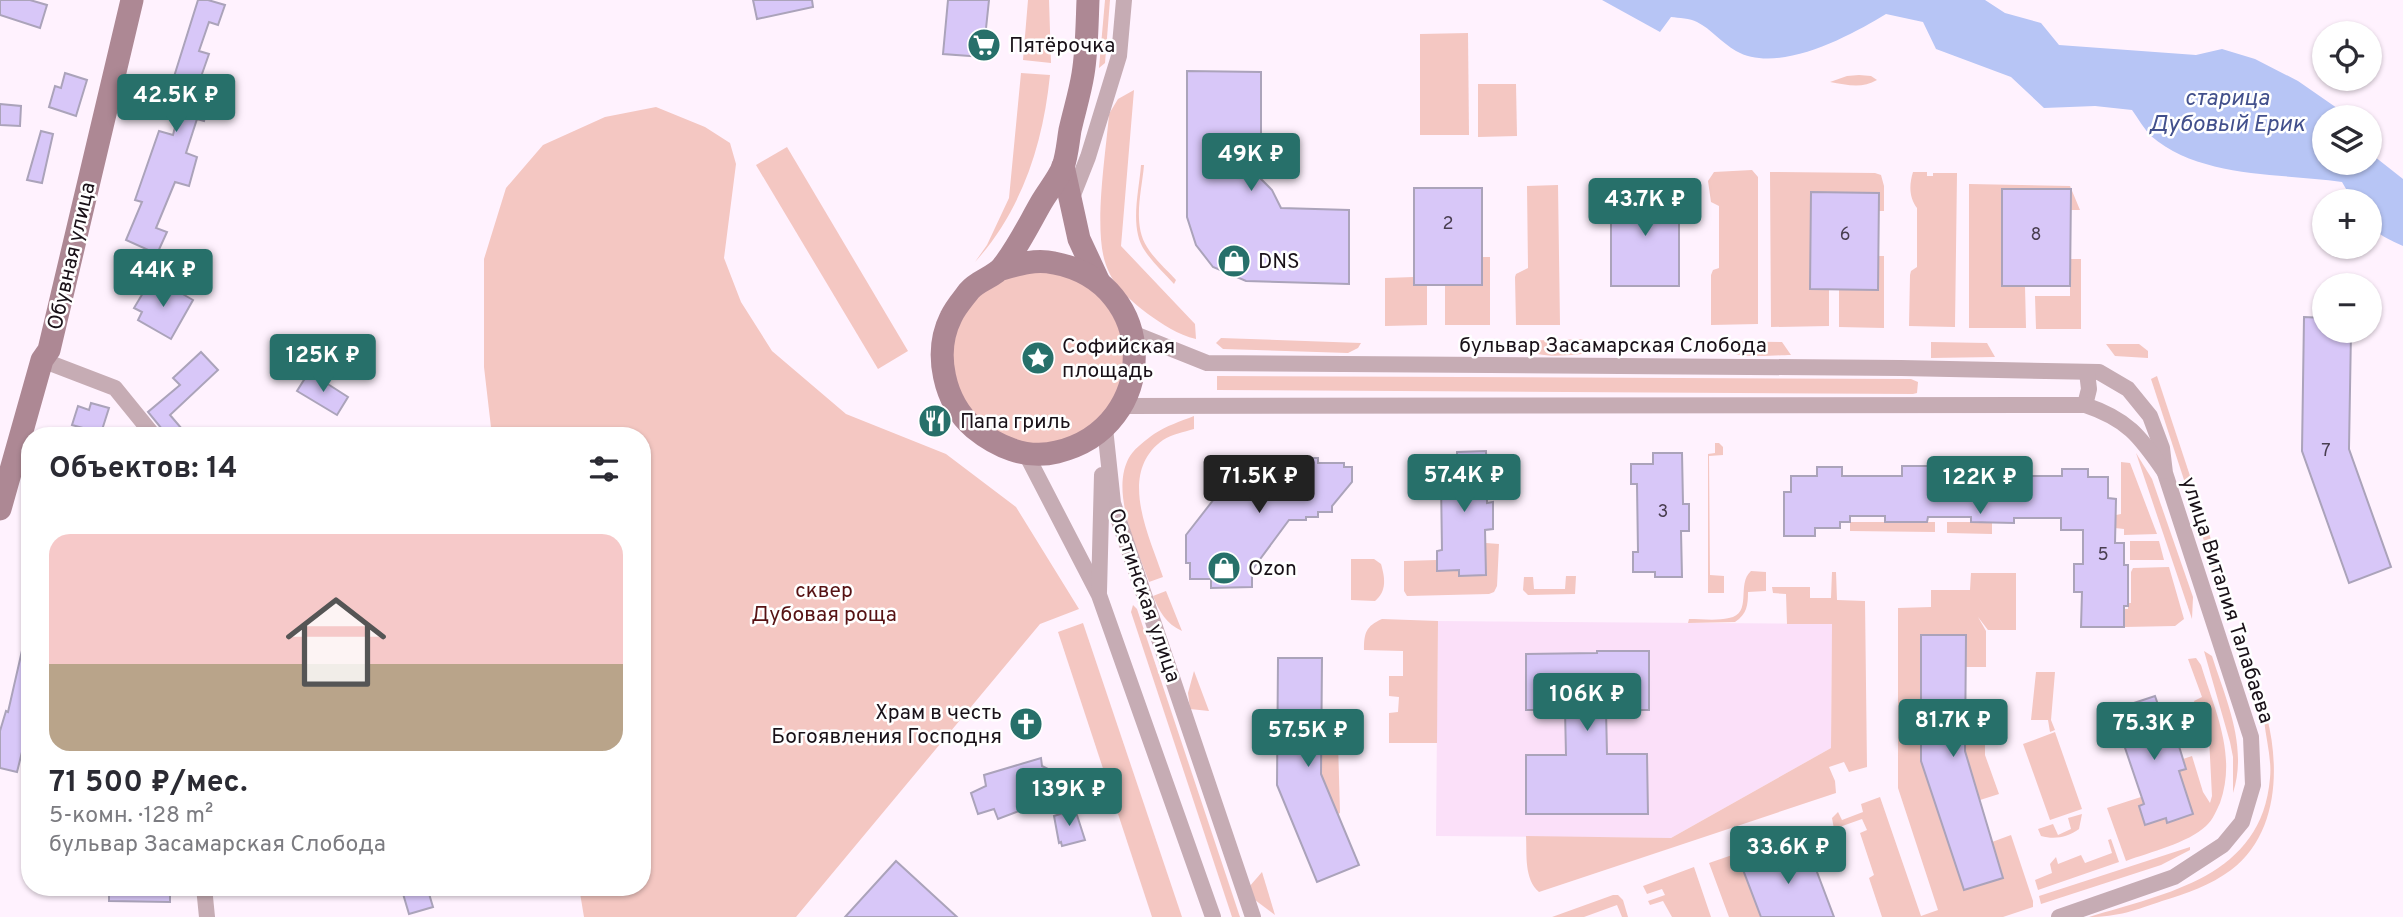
<!DOCTYPE html>
<html lang="ru">
<meta charset="utf-8">
<style>
:root{--surface:#fff;--page:#f2f2f3;--text:#2b2b33;--muted:#7c7c81;--line:#e1e1e2;--accent:#27706a}
body{margin:0;font-family:Overpass,sans-serif;background:var(--page);color:var(--text);height:100vh;display:flex;flex-direction:column;font-size:26px;white-space:nowrap}
*{box-sizing:border-box;margin:0}
p{font-size:23px;color:var(--muted)}
.icon{flex:none;width:38px;height:38px;fill:none;stroke:currentColor;stroke-width:2;stroke-linecap:round;stroke-linejoin:round}
.map{position:relative;flex:1;overflow:hidden}
.drawer{position:absolute;left:21px;top:427px;width:630px;height:469px;display:flex;flex-direction:column;background:var(--surface);border-radius:28px;box-shadow:0 2px 5px #0004}
.drawer>*{flex:none}
.tools{position:absolute;left:2312px;top:21px;display:grid;gap:14px}
.tools a{display:grid;place-items:center;width:70px;height:70px;border-radius:50%;background:var(--surface);box-shadow:0 2px 5px #0004;font-size:35px}
.price{position:absolute;translate:-50% -60px;padding:0 16px;border-radius:7px;background:var(--accent);color:#fff;font-size:23px;line-height:46px;filter:drop-shadow(0 2px 4px #0008)}
.price::after{content:'';position:absolute;left:50%;top:42px;width:21px;height:16px;margin-left:-10px;background:inherit;clip-path:polygon(0 0,100% 0,50% 100%)}
.price.selected{background:#222;color:#fff}
ul{padding:0;list-style:none}
li{display:grid;align-content:center;gap:14px;height:371px;padding:0 28px}
li+li{border-top:2px solid var(--line)}
li span{display:grid;place-items:center;height:217px;border-radius:21px;color:#555}
li>.icon{margin-inline-start:auto}
span .icon{width:126px;height:126px;fill:#fffc;stroke-width:1}
li b{font-size:30px}
h2{display:flex;justify-content:space-between;align-items:center;height:84px;padding:0 28px;font-size:30px}
.map>svg:first-child{display:block}
.built{fill:#fbe0f9}
.green{fill:#f4c7c2}
.water{fill:#b7c5f5}
.building{fill:#d8c7f8;stroke:#aba3ba;stroke-width:2}
.lines{fill:none;stroke-linecap:round;stroke-linejoin:round}
.street{stroke:#c6acb4;stroke-width:16}
.secondary{stroke:#ad8894;stroke-width:23}
.labels{text-anchor:middle;stroke-width:5;stroke-linejoin:round;paint-order:stroke}
.number-label{font-size:18px;fill:#493e50}
.poi-label{font-size:21px;fill:#191118;stroke:#fff;text-anchor:start}
.street-label{font-size:21px;fill:#191118;stroke:#fff}
.park-label{font-size:21px;fill:#561213;stroke:#fff}
.water-label{font-size:23px;font-style:italic;fill:#42508c;stroke:#fff}
</style>
<div class="map">
<svg width="2403" height="917" viewBox="0 0 2403 917">
<rect width="100%" height="100%" fill="#fff2fe"/>
<!-- built -->
<polygon class="built" points="1438,621 1832,624 1831,748 1671,838 1436,836"/>
<!-- green -->
<g class="green">
<polygon points="1028,0 1049,0 1051,63 1023,60"/>
<polygon points="1105,0 1110,0 1105,63 1099,68"/>
<polygon points="1468,33 1469,135 1420,135 1420,34"/>
<path d="M1021,73L1050,75C1043,144 1022,210 975,262L987,245L1009,198Z"/>
<path d="M1859,75L1871,76L1877,80C1862,89 1847,85 1830,82L1847,76Z"/>
<polygon points="1478,84 1516,84 1517,136 1478,137"/>
<path d="M1134,90L1121,246L1195,324L1196,339C1178,335 1162,324 1148,314C1131,301 1113,286 1106,265C1093,230 1106,153 1109,114L1118,99Z"/>
<polygon points="656,107 705,127 730,143 736,164 724,258 741,302 772,351 846,414 946,454 1016,507 1079,609 1040,624 796,917 584,917 579,887 642,887 642,436 492,436 484,367 484,259 506,188 543,145 605,117"/>
<polygon points="787,147 908,351 878,369 756,165"/>
<path d="M1141,165H1144C1142,190 1132,224 1147,247C1154,259 1167,270 1176,280L1174,284C1164,273 1153,263 1145,251C1129,228 1139,192 1141,165Z"/>
<polygon points="1752,170 1758,177 1758,324 1711,325 1711,275 1713,270 1719,268 1719,206 1711,202 1708,181 1714,172"/>
<polygon points="1770,172 1875,173 1881,175 1884,186 1884,211 1879,211 1878,193 1811,193 1810,289 1829,289 1829,326 1771,327"/>
<path d="M1913,172H1927V176H1933V173H1957L1955,327L1909,326L1910,275L1911,271L1917,267V208C1909,197 1909,185 1913,172Z"/>
<polygon points="1969,184 2070,186 2080,210 2070,210 2003,189 2002,286 2025,286 2026,328 1969,328"/>
<polygon points="1558,185 1560,325 1516,325 1515,277 1516,274 1528,268 1527,186"/>
<polygon points="1879,256 1884,256 1884,328 1839,327 1839,289 1878,290"/>
<polygon points="1482,257 1490,257 1490,325 1445,325 1445,285 1481,285"/>
<polygon points="2070,259 2081,259 2081,329 2036,329 2035,296 2070,296"/>
<circle cx="1038" cy="358" r="86"/>
<polygon points="1414,277 1414,285 1427,285 1427,325 1385,326 1385,278"/>
<polygon points="1221,338 1361,343 1358,348 1348,353 1223,349 1216,343"/>
<path d="M1589,339L1594,353C1573,354 1530,363 1519,341Z"/>
<path d="M1715,341L1782,342L1791,355C1769,355 1727,362 1715,341Z"/>
<polygon points="1931,342 1987,343 1995,357 1931,358"/>
<polygon points="2106,344 2139,344 2148,351 2148,358 2115,356"/>
<polygon points="1217,376 1911,379 1918,382 1917,393 1913,394 1217,390"/>
<polygon points="2157,376 2234,609 2223,599 2151,379"/>
<path d="M1194,416V429C1184,432 1172,434 1163,440C1117,473 1149,535 1163,577L1149,582C1137,548 1109,490 1130,456C1136,447 1146,440 1154,434C1166,426 1181,421 1194,416Z"/>
<polygon points="1715,443 1719,443 1723,447 1723,455 1709,456 1710,575 1724,576 1724,593 1708,593 1708,454 1715,453"/>
<polygon points="2136,453 2152,479 2193,597 2192,619"/>
<polygon points="2121,462 2130,463 2157,534 2124,535 2124,529 2115,528 2116,515 2121,514"/>
<polygon points="1850,522 1935,522 1935,532 1850,531"/>
<polygon points="1947,522 1992,522 1992,534 1947,533"/>
<polygon points="2130,541 2159,541 2164,560 2130,560"/>
<polygon points="1486,543 1499,544 1497,586 1494,592 1489,594 1407,596 1404,591 1404,561 1437,560 1437,571 1459,570 1459,576 1486,575"/>
<path d="M1351,559H1374L1381,564C1385,578 1387,591 1375,601L1351,600Z"/>
<polygon points="2169,567 2184,619 2175,626 2124,627 2124,609 2128,609 2128,603 2131,603 2131,572 2133,568"/>
<path d="M1751,571L1766,572V591L1748,592C1748,605 1747,614 1735,622L1688,623L1689,619C1701,619 1717,621 1729,618C1753,614 1736,584 1751,571Z"/>
<path d="M1832,572H1836L1837,600L1865,601L1867,767L1849,772L1844,762L1829,767L1835,781L1836,793L1539,892C1524,879 1527,855 1526,836L1671,838L1831,748L1832,624H1787L1786,594L1773,593L1772,587H1810V598H1831Z"/>
<polygon points="1971,573 2016,573 2016,630 1988,630 1978,617 1986,631 1986,667 1965,667 1965,635 1921,635 1921,761 1964,889 2003,878 1992,842 2011,835 2033,901 2033,907 2003,917 1882,917 1869,878 1874,875 1860,833 1867,830 1862,819 1834,829 1832,818 1838,812 1842,820 1863,812 1861,804 1880,797 1921,916 1938,910 1898,788 1898,608 1931,607 1931,590 1970,590"/>
<polygon points="1566,576 1576,576 1575,594 1528,595 1523,590 1524,577 1533,577 1534,589 1565,589"/>
<path d="M1166,591L1182,631C1166,624 1159,611 1153,596Z"/>
<polygon points="1133,605 1137,609 1240,917 1232,917 1131,612"/>
<path d="M1382,619L1438,621L1437,743H1389V713L1398,712L1399,697L1389,696V676H1403V651L1364,650C1364,633 1366,626 1382,619Z"/>
<polygon points="1083,623 1182,917 1152,917 1058,632"/>
<path d="M2204,651L2212,656C2226,700 2248,746 2233,793V757L2230,742Z"/>
<path d="M2196,658L2201,665C2215,711 2237,755 2220,803C2216,811 2213,820 2206,826C2188,843 2150,852 2126,861L2107,808L2141,797L2144,804L2139,806L2145,824L2166,818L2168,823L2193,814L2179,771L2186,768L2183,759L2192,756L2203,792L2210,803L2212,796L2208,718L2200,719L2194,701L2202,697L2188,659Z"/>
<polygon points="1194,671 1209,711 1190,709 1188,693"/>
<polygon points="2036,672 2055,672 2051,720 2055,730 2050,732 2048,720 2031,720"/>
<polygon points="1985,714 1985,755 1999,794 1980,800 1965,751 1965,715"/>
<path d="M2267,717C2280,769 2278,834 2231,870C2211,885 2186,894 2162,901C2136,910 2118,917 2089,917C2167,893 2262,877 2270,778C2272,760 2266,739 2264,720Z"/>
<polygon points="2055,732 2082,809 2050,820 2023,744"/>
<polygon points="1338,742 1340,813 1338,814 1321,774 1322,743"/>
<path d="M2082,814L2079,829C2068,837 2055,840 2041,836L2038,829L2053,824L2058,835L2071,829L2068,818Z"/>
<polygon points="1796,833 1806,833 1811,838 1814,848 1809,850 1806,843 1743,867 1761,917 1729,917 1709,863"/>
<polygon points="2111,839 2119,862 2038,890 2035,880 2052,873 2050,864 2056,857 2058,864 2081,855 2085,863 2112,853 2108,840"/>
<polygon points="2190,847 2190,850 2161,865 2041,904 2039,896"/>
<polygon points="1694,867 1711,917 1672,917 1663,901 1650,905 1648,901 1665,895 1662,889 1647,894 1643,886"/>
<polygon points="1262,872 1275,915 1255,900 1249,887"/>
<polygon points="1613,895 1618,895 1623,900 1628,917 1622,917 1617,905 1584,917 1552,917"/>
</g>
<!-- water -->
<path class="water" d="M1602,0H1985L2005,13L2041,23L2059,45L2196,55L2222,49L2255,59L2298,81L2347,115L2348,117H2324V163H2370V153L2403,179V246C2376,233 2370,233 2370,201H2353L2342,182C2281,173 2201,179 2151,136C2144,129 2138,118 2132,110L2095,106L2044,108L2011,77L1936,49L1923,22L1886,14C1850,36 1778,75 1736,51C1722,43 1711,29 1697,22C1690,18 1679,18 1671,17L1660,32Z"/>
<!-- building -->
<g class="building">
<polygon points="0,0 30,0 47,5 40,28 0,15"/>
<polygon points="198,0 208,0 225,5 218,25 209,22 199,51 209,54 196,91 211,95 204,121 197,119 186,153 197,157 189,186 175,182 156,228 167,232 157,254 126,240 142,202 135,200 159,131 173,135 181,103 167,99"/>
<polygon points="753,0 812,0 813,7 757,19"/>
<polygon points="948,0 989,0 983,57 943,54"/>
<polygon points="1187,71 1261,72 1261,179 1272,190 1281,208 1349,210 1349,284 1246,281 1213,267 1196,245 1187,217"/>
<polygon points="65,73 87,80 76,116 49,107 55,86 61,88"/>
<polygon points="0,104 21,106 20,126 0,125"/>
<polygon points="41,131 53,134 42,183 27,180"/>
<rect x="1414" y="188" width="68" height="97"/>
<rect x="1611" y="189" width="68" height="97"/>
<polygon points="2002,189 2071,189 2070,286 2002,286"/>
<polygon points="1811,192 1879,193 1878,290 1810,289"/>
<polygon points="160,281 193,300 171,339 138,320 142,312 134,308 146,288 153,293"/>
<polygon points="2304,317 2324,318 2324,331 2351,331 2349,449 2391,567 2349,583 2302,451"/>
<polygon points="201,352 218,370 170,415 188,436 164,436 162,429 148,412 180,385 173,378"/>
<polygon points="309,372 348,397 337,415 297,391"/>
<polygon points="91,403 109,408 101,433 72,425 78,406 89,410"/>
<polygon points="1486,451 1487,503 1493,502 1493,529 1485,530 1486,575 1459,576 1459,570 1437,571 1437,551 1442,550 1441,482 1436,482 1435,462 1457,462 1457,452"/>
<polygon points="1653,453 1682,453 1683,504 1689,504 1689,531 1681,531 1682,577 1655,577 1655,572 1633,572 1633,552 1638,552 1637,484 1631,484 1631,464 1653,464"/>
<polygon points="1246,458 1318,458 1318,463 1344,463 1344,467 1352,467 1352,482 1332,506 1332,512 1318,512 1318,517 1306,517 1306,520 1289,520 1252,570 1252,587 1211,588 1211,579 1190,579 1190,563 1186,563 1186,535"/>
<polygon points="1902,466 1928,466 1928,475 1987,476 1987,466 2014,466 2014,476 2062,476 2062,469 2088,469 2088,477 2108,477 2108,498 2116,499 2115,543 2124,543 2124,565 2128,565 2128,606 2124,606 2124,627 2081,627 2082,592 2074,592 2074,564 2083,564 2083,530 2061,530 2061,518 2014,518 2014,523 1971,522 1971,517 1928,517 1927,522 1885,522 1885,516 1850,516 1850,522 1840,522 1840,528 1815,528 1815,536 1784,536 1784,492 1791,492 1791,476 1817,476 1817,467 1842,467 1842,476 1902,476"/>
<polygon points="1921,635 1966,635 1965,751 2003,878 1964,890 1921,761"/>
<polygon points="23,646 30,647 30,741 25,740 17,772 0,768 0,731 6,711 8,712"/>
<polygon points="1597,651 1649,651 1649,710 1606,710 1607,754 1647,754 1648,814 1526,814 1526,755 1566,755 1565,710 1526,710 1526,654 1597,653"/>
<polygon points="1278,658 1322,658 1321,774 1359,865 1317,882 1277,785"/>
<polygon points="2155,696 2172,745 2178,743 2186,769 2179,771 2193,814 2167,823 2166,818 2145,825 2139,806 2144,804 2122,739 2117,741 2111,722 2131,715 2128,705"/>
<polygon points="1041,758 1042,766 1048,769 1051,778 1048,787 1050,799 998,819 994,809 978,814 971,793 986,786 984,775"/>
<polygon points="1075,809 1085,840 1062,846 1061,842 1059,843 1054,816"/>
<polygon points="1806,843 1834,917 1761,917 1742,867"/>
<polygon points="896,861 957,917 845,917"/>
<polygon points="109,887 170,887 170,902 109,901"/>
<polygon points="401,887 427,887 433,907 409,914"/>
</g>
<g class="lines">
<!-- street -->
<g class="street">
<polyline points="1071,200 1088,157 1119,56 1124,0"/>
<polyline points="1132,333 1207,363 1901,368 2099,372 2128,389 2150,416 2162,448 2165,473 2251,737 2253,785 2242,822 2223,845 2174,877 2059,917"/>
<polyline points="42,360 115,388 154,436"/>
<polyline points="2085,405 2089,389 2087,372"/>
<path d="M1123,406L2085,405C2127,419 2140,436 2164,471"/>
<polyline points="1105,428 1113,503 1253,917"/>
<polyline points="1026,454 1099,595 1213,917"/>
<polyline points="1099,592 1102,475"/>
<polyline points="204,887 207,917"/>
</g>
<!-- secondary -->
<g class="secondary">
<polyline points="1063,166 1079,239 1099,282"/>
<path d="M1002,269C1019,264 1036,259 1054,263C1160,283 1161,427 1057,452C1026,460 996,446 974,428C944,402 933,353 951,317C955,308 963,299 969,291C978,280 995,277 1003,266C1018,247 1029,224 1041,203C1048,191 1058,179 1063,167C1067,156 1068,142 1070,130C1074,112 1080,93 1083,74C1087,50 1087,24 1088,0"/>
<polyline points="0,509 42,360 49,350 132,0"/>
</g>
</g>
<!-- icons -->
<defs>
<symbol id="supermarket-disc" viewBox="-11 -11 22 22"><circle r="9.5" fill="#27706a" stroke="#fff"/><path d="M-6-5.5h2.5l.6 2H6L4.5 2H-2.5L-4.4-4H-6ZM-1.5 3.2a1.3 1.3 0 1 0 .1 0ZM3 3.2a1.3 1.3 0 1 0 .1 0Z" fill="#fff"/></symbol>
<symbol id="shop-disc" viewBox="-11 -11 22 22"><circle r="9.5" fill="#27706a" stroke="#fff"/><path d="M-5-2.5h2.3a2.7 3.5 0 0 1 5.4 0H5L5.5 6h-11ZM-1.5-2.5h3a1.5 2.3 0 0 0-3 0Z" fill="#fff"/></symbol>
<symbol id="sight-disc" viewBox="-11 -11 22 22"><circle r="9.5" fill="#27706a" stroke="#fff"/><path d="M0-6L1.8-2.2L6-1.7L2.9 1.2L3.7 5.4L0 3.3L-3.7 5.4L-2.9 1.2L-6-1.7L-1.8-2.2Z" fill="#fff"/></symbol>
<symbol id="restaurant-disc" viewBox="-11 -11 22 22"><circle r="9.5" fill="#27706a" stroke="#fff"/><path d="M-5-6h1v4h1v-4h1v4h1v-4h1v5L-1.5 .5V6h-2V.5L-5-1ZM5-6V6H3V1.5H1.5Q1.5-4 5-6Z" fill="#fff"/></symbol>
<symbol id="church-disc" viewBox="-11 -11 22 22"><circle r="9.5" fill="#27706a" stroke="#fff"/><path d="M-1.2-6h2.4v3.5h3.3v2.4h-3.3V6h-2.4V-.1h-3.3v-2.4h3.3Z" fill="#fff"/></symbol>
</defs>
<g fill-rule="evenodd">
<use href="#supermarket-disc" x="965" y="26" width="38" height="38"/>
<use href="#shop-disc" x="1215" y="242" width="38" height="38"/>
<use href="#sight-disc" x="1019" y="339" width="38" height="38"/>
<use href="#restaurant-disc" x="916" y="402" width="38" height="38"/>
<use href="#shop-disc" x="1205" y="549" width="38" height="38"/>
<use href="#church-disc" x="1007" y="705" width="38" height="38"/>
</g>
<g class="labels">
<!-- number labels -->
<g class="number-label">
<text x="1448" y="229">2</text>
<text x="1845" y="240">6</text>
<text x="2036" y="240">8</text>
<text x="2326" y="456">7</text>
<text x="1663" y="517">3</text>
<text x="2103" y="560">5</text>
</g>
<!-- poi labels -->
<g class="poi-label">
<text x="1009" y="52">Пятёрочка</text>
<text x="1258" y="268">DNS</text>
<text x="1062" y="353">Софийская<tspan x="1062" dy="24">площадь</tspan></text>
<text x="960" y="428">Папа гриль</text>
<text x="1248" y="575">Ozon</text>
<text x="1002" y="719" text-anchor="end">Храм в честь<tspan x="1002" dy="24">Богоявления Господня</tspan></text>
</g>
<!-- street labels -->
<g class="street-label">
<text transform="translate(71 256) rotate(-77)" y="7">Обувная улица</text>
<text x="1613" y="352">бульвар Засамарская Слобода</text>
<text transform="translate(1145 595) rotate(71)" y="7">Осетинская улица</text>
<text transform="translate(2228 600) rotate(72)" y="7">улица Виталия Талабаева</text>
</g>
<!-- park labels -->
<g class="park-label">
<text x="824" y="597">сквер<tspan x="824" dy="24">Дубовая роща</tspan></text>
</g>
<!-- water labels -->
<g class="water-label">
<text x="2227" y="105">старица<tspan x="2227" dy="26">Дубовый Ерик</tspan></text>
</g>
</g>
</svg>
<div class="tools">
<a><svg class="icon" aria-label="locate" viewBox="0 0 24 24"><circle cx="12" cy="12" r="6"/><path d="M12 2v4M12 18v4M2 12h4M18 12h4"/></svg></a>
<a><svg class="icon" aria-label="layers" viewBox="0 0 24 24"><path d="M12 4l9 5-9 5-9-5zM3 14l9 5 9-5"/></svg></a>
<a>+</a>
<a>−</a>
</div>
<b class="price" style="left:176px;top:134px">42.5K ₽</b>
<b class="price" style="left:1251px;top:193px">49K ₽</b>
<b class="price" style="left:1645px;top:238px">43.7K ₽</b>
<b class="price" style="left:163px;top:309px">44K ₽</b>
<b class="price" style="left:323px;top:394px">125K ₽</b>
<b class="price" style="left:1464px;top:514px">57.4K ₽</b>
<b class="price selected" style="left:1259px;top:515px">71.5K ₽</b>
<b class="price" style="left:1980px;top:516px">122K ₽</b>
<b class="price" style="left:1587px;top:733px">106K ₽</b>
<b class="price" style="left:1953px;top:759px">81.7K ₽</b>
<b class="price" style="left:2154px;top:762px">75.3K ₽</b>
<b class="price" style="left:1308px;top:769px">57.5K ₽</b>
<b class="price" style="left:1069px;top:828px">139K ₽</b>
<b class="price" style="left:1788px;top:886px">33.6K ₽</b>
<section class="drawer">
<h2>Объектов: 14<svg class="icon" aria-label="filters" viewBox="0 0 24 24"><path d="M4 7h16M4 17h16"/><circle cx="9" cy="7" r="2"/><circle cx="15" cy="17" r="2"/></svg></h2>
<ul>
<li><span style="background:linear-gradient(#f6c9c9 60%,#b9a48a 0)"><svg class="icon" aria-label="home" viewBox="0 0 24 24"><path d="M3 11l9-7 9 7M6 9v11h12V9"/></svg></span><div><b>71 500 ₽/мес.</b><p>5-комн. · 128 m²</p><p>бульвар Засамарская Слобода</p></div></li>
</ul>
</section>
</div>
